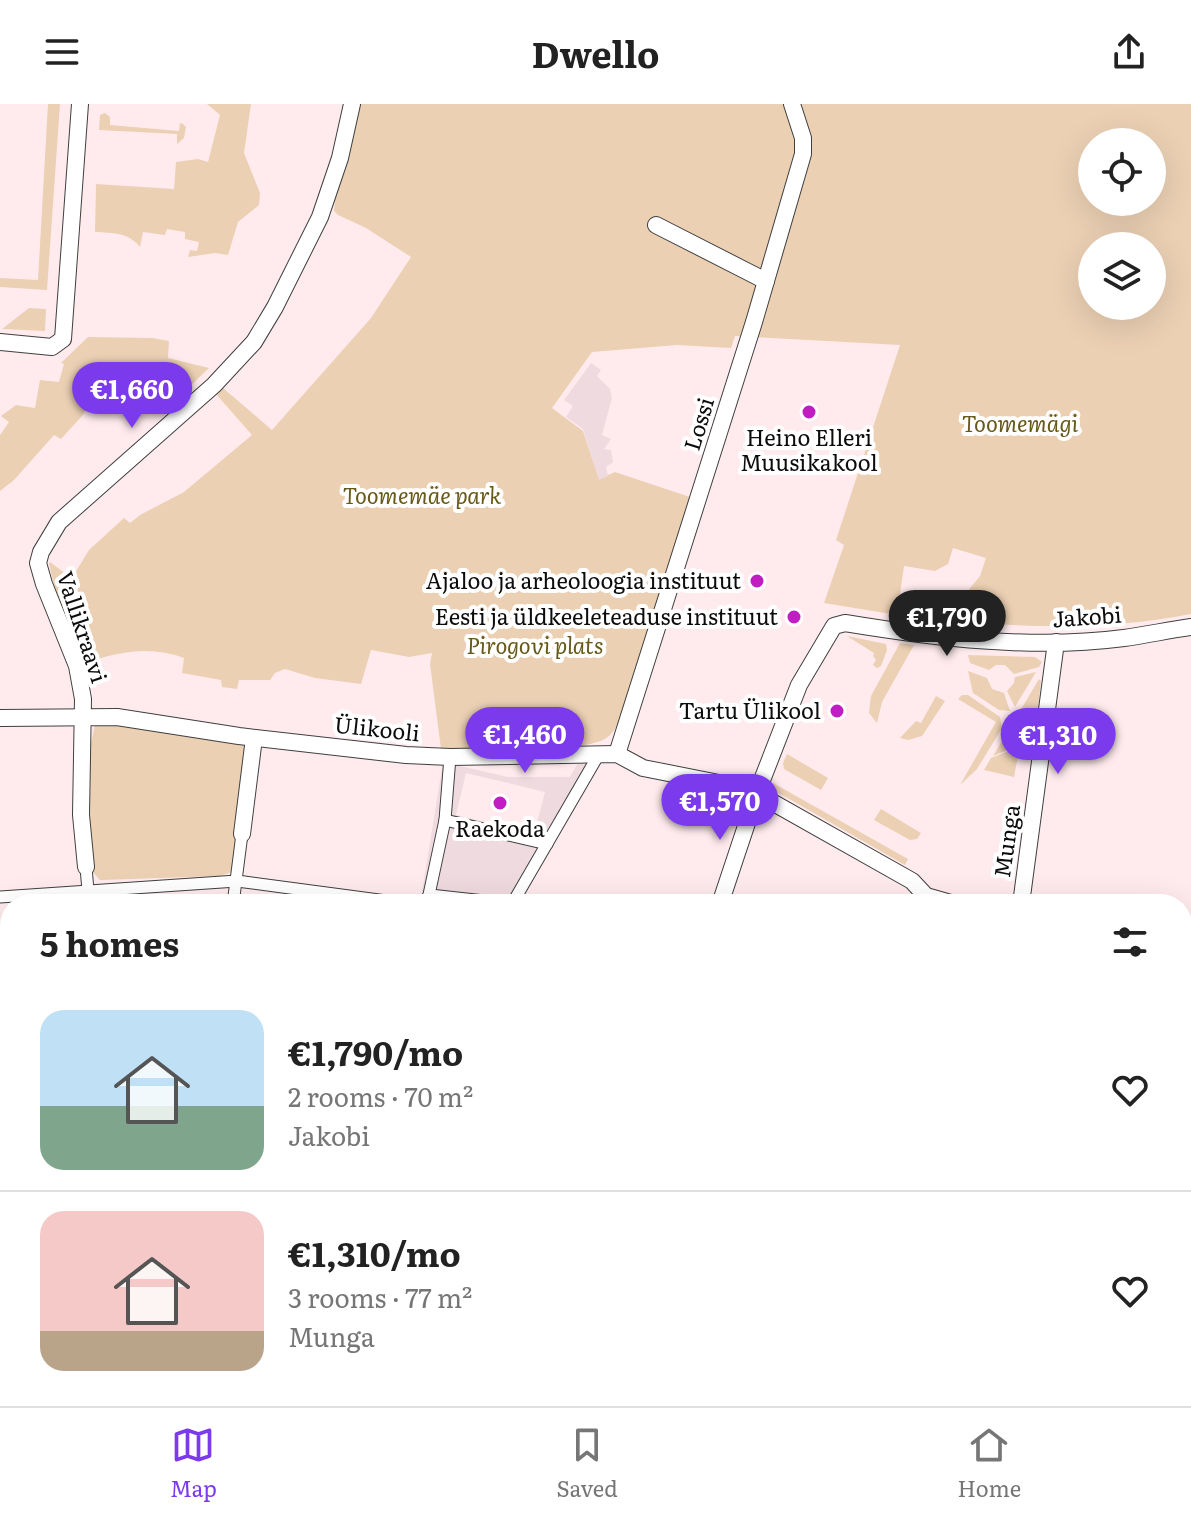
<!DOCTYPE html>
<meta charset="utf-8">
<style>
:root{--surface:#fff;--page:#f6f6f6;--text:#222;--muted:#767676;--line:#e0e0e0;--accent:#7c3aed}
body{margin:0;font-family:Literata,serif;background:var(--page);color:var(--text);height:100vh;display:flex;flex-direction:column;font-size:30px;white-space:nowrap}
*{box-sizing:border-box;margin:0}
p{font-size:26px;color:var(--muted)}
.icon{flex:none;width:44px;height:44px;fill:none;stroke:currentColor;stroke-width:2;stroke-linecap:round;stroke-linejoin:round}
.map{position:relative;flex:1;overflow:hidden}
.panel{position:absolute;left:0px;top:790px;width:1192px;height:512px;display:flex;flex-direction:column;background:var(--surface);border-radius:32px 32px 0 0;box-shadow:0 8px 32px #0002}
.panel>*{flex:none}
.buttons{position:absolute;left:1078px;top:24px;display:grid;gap:16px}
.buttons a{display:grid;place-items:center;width:88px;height:88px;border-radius:50%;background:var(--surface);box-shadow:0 8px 32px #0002;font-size:40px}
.price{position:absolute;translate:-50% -68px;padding:0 18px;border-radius:28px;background:var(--accent);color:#fff;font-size:26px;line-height:52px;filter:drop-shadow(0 2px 4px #0008)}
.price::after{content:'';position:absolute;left:50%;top:48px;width:24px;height:18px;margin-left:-12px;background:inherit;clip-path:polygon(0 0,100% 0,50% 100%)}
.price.selected{background:#222;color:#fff}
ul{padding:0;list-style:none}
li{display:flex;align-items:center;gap:24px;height:200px;padding:0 40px}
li+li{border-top:2px solid var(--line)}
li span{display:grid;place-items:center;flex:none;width:224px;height:160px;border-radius:24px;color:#555}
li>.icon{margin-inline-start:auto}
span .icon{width:96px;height:96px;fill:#fffc;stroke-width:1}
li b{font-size:34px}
h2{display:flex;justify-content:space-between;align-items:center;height:96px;padding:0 40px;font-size:34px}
header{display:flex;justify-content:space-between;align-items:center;height:104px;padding:0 40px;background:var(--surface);font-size:36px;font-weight:700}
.tabs{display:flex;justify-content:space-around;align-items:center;height:112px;border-top:2px solid var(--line);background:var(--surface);font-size:22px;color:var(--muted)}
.tabs a{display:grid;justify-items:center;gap:4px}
.tabs .selected{color:var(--accent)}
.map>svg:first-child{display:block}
.green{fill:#ebd0b3;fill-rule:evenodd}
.plaza{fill:#efdadf;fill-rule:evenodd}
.water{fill:#acf9cc;stroke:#30d477;stroke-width:2}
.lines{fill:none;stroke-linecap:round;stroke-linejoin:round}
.pedestrian-casing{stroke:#3f3f3f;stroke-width:13}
.minor-casing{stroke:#3f3f3f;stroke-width:18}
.secondary-casing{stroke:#2e2e2e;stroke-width:24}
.pedestrian{stroke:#fff;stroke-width:11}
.minor{stroke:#fff;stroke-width:16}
.secondary{stroke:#ffa6ad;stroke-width:22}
.poi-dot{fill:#c01dc3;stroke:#fff;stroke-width:3}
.labels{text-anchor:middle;stroke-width:8;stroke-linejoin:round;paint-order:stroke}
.street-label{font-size:22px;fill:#0c0c0c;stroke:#fff}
.park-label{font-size:22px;font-style:italic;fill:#665919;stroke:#fff}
.poi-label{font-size:22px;fill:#0c0c0c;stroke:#fff;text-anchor:end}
</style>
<header><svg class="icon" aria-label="menu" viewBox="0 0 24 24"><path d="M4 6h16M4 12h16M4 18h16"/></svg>Dwello<svg class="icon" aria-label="share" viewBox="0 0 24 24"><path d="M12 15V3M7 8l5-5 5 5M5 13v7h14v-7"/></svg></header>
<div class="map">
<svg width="1191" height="1302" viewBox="0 0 1191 1302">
<rect width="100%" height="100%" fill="#ffebee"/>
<!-- green -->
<g class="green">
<polygon points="48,0 60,0 47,186 0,183 0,174 38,176"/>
<path d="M207,0H251L244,49L260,89L259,101L238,118L228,151L215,149L188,153L190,146L197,147L199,138L185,135V128L167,125L165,131L143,128L140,143C128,128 113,129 95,128L96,80L174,85L176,58L198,55L208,58L220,11Z"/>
<path d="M361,0H1191V510C1110,526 1025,524 944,516L980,472L986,454L953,444L948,460L935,467L904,462L897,511L824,499L844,441L836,436L900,241L735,232L731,244L677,241L592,248L552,304L583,327L599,375L615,368L690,393L621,612C617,622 613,631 603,636C574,649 477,644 441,645L430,560L432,549L409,553L371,546L361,580L315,574L285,565L275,569L270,576H239L237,585L222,583L221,576L182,569L184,554C150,541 116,548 83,560L59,503L49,460L50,458L66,470L75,469L89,446L124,414L130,419L140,411L184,388L252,331L216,290L223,284L272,326L371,214L411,153L366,124L338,111L334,107L335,94L346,61ZM1092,38H1152V98H1092ZM1092,142H1152V202H1092Z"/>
<polygon points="105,9 110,13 110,21 179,27 180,19 183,20 186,23 184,34 177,40 177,30 99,26 100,11"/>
<polygon points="29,204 46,205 45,227 2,225"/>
<polygon points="88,233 152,234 169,237 168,254 209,264 186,286 184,278 111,267 82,312 61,335 54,331 14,376 0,387 0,331 9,318 1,312 16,301 35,304 40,276 59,278 64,260 61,259"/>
<polygon points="847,532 886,540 887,546 881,562 877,564 873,561 876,556 873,552 874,549"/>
<polygon points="900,539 914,541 882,598 877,619 869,609 871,592"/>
<polygon points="968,551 1035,553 1042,558 1039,563 1014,570 1005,561 996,561 989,566 970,559"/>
<polygon points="968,567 987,574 992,585 1004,589 1010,607 999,606 973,589"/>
<polygon points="1036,568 1015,603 1007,587 1014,579 1015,573"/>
<polygon points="1039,575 1041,577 1035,630 1014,617"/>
<polygon points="962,591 968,591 1000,613 1002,624 977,665 960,681 996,618 958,595"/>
<polygon points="936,592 945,597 922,632 908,636 900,634 916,617 921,619"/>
<polygon points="96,616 250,640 238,766 220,772 100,776 92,767 85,667"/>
<polygon points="1012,620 1034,635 993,652"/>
<polygon points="1034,637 1032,653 1018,652 1014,673 984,666 991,654"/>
<polygon points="787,650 828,674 821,686 784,665 783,659"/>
<polygon points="773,679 908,755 905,761 770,684"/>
<polygon points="881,705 921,729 917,735 910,736 874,716"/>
<rect x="0" y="827" width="10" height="237"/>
<polygon points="0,1128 10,1128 10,1176 0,1181"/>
<path d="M133,1292H269L293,1298C305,1294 308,1291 321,1295L325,1302H135Z"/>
<polygon points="537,1292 700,1292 724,1302 550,1302"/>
<polygon points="1026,1292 1124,1292 1151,1302 1045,1302"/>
</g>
<!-- plaza -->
<g class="plaza">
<polygon points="591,259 601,266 597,272 610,285 612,294 602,331 611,335 604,345 611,346 613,358 606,363 608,372 599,376 583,325 566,313 573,302 564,296"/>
<path d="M579,657L601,658L519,800H420L443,658L508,673H570ZM466,669L545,688L534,730L456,711Z"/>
<polygon points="151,1292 239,1292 268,1298 271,1292 293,1298 292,1302 218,1302 178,1294 147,1299"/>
</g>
<!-- water -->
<g class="water">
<polygon points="10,1189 10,1292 66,1292 68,1302 0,1302 0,1193"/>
<polygon points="311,1292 537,1292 550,1302 325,1302 321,1295"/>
</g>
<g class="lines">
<defs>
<g id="pedestrian">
<polyline points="445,716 547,740"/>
<polyline points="86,763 88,787"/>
<polyline points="0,793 237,777 409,800"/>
<polyline points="426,795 430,791 511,800"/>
<polyline points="233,800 242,730"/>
<polyline points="427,800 445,716 450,653"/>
<polyline points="512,800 599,650"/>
<polyline points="1182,1061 1191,1064"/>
<polyline points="310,1302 312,1292"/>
</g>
<g id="minor">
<polyline points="656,121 766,177"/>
<polyline points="0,238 52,243 63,235 80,0"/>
<polyline points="0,614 117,613 239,632 406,651 450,653 617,650 643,664 749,685 912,777 926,792 954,800"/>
<polyline points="617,650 754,218 803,50 803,34 792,0"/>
<polyline points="242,730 254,634"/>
<polyline points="86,763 81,711 83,595 77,562 44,480 38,459 41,448 59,418 214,281 254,238 275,203 320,113 340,54 352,0"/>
<path d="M720,800L757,689L799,581L834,522L845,519C936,534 1032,546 1124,534C1146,531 1169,526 1191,523"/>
<polyline points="1021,800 1056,538"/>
<polyline points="1182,854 1191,856"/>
<polyline points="1182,1194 1191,1200"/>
<polyline points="828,1302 832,1292"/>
</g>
<g id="secondary">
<polyline points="0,1097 10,1096"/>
<polyline points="762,1292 785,1302"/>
</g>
</defs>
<!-- pedestrian casing -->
<use href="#pedestrian" class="pedestrian-casing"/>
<!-- minor casing -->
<use href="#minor" class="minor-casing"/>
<!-- secondary casing -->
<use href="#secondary" class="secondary-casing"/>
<!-- pedestrian -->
<use href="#pedestrian" class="pedestrian"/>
<!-- minor -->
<use href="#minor" class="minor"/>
<!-- secondary -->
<use href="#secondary" class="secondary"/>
</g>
<!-- markers -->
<g class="poi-dot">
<circle cx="809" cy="308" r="8"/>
<circle cx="757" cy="477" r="8"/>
<circle cx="794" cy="513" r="8"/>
<circle cx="837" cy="607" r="8"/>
<circle cx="500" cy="699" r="8"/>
</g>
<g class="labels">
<!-- street labels -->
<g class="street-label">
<text transform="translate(699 320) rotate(-73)" y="8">Lossi</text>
<text transform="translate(1087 513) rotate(-4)" y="8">Jakobi</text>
<text transform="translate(82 523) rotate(72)" y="8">Vallikraavi</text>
<text transform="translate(377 625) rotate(6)" y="8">Ülikooli</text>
<text transform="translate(1007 737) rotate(-82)" y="8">Munga</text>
</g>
<!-- park labels -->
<g class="park-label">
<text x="1020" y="328">Toomemägi</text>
<text x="422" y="400">Toomemäe park</text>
<text x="535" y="550">Pirogovi plats</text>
</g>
<!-- poi labels -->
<g class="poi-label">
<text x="809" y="342" text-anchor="middle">Heino Elleri<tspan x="809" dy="25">Muusikakool</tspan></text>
<text x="741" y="485">Ajaloo ja arheoloogia instituut</text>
<text x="778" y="521">Eesti ja üldkeeleteaduse instituut</text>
<text x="821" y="615">Tartu Ülikool</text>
<text x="500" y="733" text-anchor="middle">Raekoda</text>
</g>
</g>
</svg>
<div class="buttons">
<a><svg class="icon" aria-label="locate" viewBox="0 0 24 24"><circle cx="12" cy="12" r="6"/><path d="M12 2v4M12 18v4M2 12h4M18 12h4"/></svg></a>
<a><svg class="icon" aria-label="layers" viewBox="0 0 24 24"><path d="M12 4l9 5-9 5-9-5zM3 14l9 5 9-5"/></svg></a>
</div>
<b class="price" style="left:132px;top:326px">€1,660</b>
<b class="price selected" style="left:947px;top:554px">€1,790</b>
<b class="price" style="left:525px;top:671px">€1,460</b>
<b class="price" style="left:1058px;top:672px">€1,310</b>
<b class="price" style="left:720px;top:738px">€1,570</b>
<section class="panel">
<h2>5 homes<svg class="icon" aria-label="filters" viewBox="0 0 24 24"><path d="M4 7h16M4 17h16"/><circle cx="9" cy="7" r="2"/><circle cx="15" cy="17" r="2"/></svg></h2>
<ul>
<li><span style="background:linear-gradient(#bfe0f5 60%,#7fa58c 0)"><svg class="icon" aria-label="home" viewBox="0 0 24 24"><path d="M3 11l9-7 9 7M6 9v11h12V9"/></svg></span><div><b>€1,790/mo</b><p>2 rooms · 70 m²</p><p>Jakobi</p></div><svg class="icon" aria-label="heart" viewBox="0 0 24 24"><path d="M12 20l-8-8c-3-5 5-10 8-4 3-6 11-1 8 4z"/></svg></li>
<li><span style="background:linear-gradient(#f6c9c9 75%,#b9a48a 0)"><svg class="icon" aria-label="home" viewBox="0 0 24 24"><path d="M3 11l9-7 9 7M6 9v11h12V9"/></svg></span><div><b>€1,310/mo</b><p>3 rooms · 77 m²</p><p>Munga</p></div><svg class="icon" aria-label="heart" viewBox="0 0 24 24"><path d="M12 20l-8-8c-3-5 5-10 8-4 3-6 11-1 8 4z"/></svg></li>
</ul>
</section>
</div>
<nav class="tabs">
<a class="selected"><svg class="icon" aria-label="map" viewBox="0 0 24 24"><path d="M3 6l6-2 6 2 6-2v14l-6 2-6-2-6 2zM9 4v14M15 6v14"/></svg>Map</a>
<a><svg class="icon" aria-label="saved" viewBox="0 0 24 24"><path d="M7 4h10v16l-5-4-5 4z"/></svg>Saved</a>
<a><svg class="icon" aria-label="home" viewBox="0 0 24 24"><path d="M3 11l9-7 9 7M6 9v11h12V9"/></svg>Home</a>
</nav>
